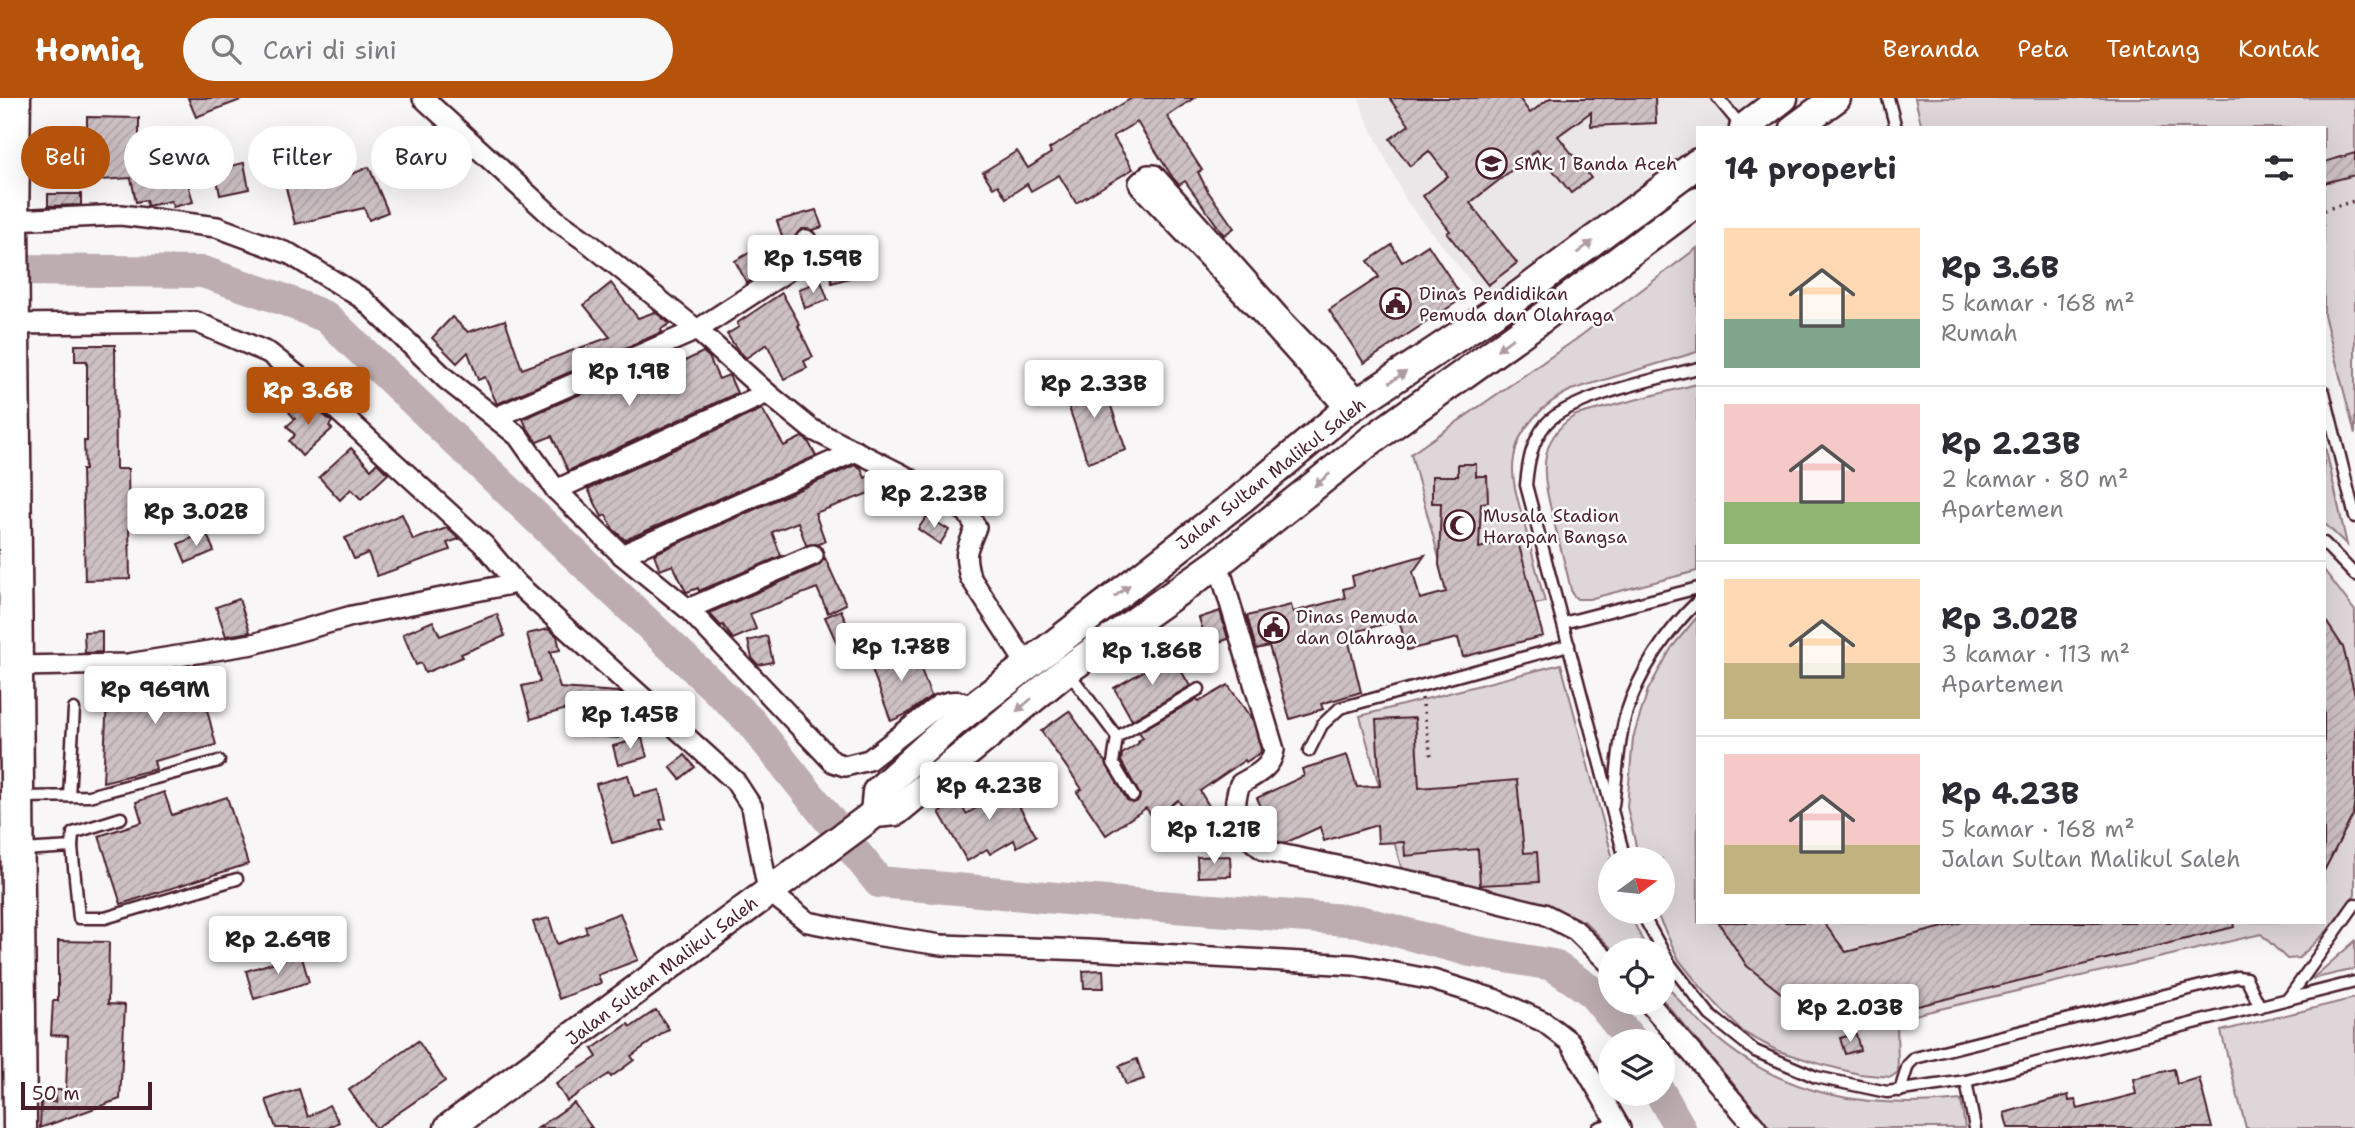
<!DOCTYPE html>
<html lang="id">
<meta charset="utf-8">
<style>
:root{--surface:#fff;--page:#f7f7f7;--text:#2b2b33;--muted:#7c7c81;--line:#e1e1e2;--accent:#b45309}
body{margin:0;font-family:"Shantell Sans",sans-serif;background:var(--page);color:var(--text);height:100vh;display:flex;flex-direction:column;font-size:26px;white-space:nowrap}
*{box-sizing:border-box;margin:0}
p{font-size:23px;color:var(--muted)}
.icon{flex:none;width:38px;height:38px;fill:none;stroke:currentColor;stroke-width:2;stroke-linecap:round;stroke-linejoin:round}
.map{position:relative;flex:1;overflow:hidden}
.details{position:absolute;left:1696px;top:28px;width:630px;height:798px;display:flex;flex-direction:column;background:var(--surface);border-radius:0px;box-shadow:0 7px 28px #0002}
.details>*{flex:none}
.top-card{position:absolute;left:21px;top:28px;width:665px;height:63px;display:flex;gap:14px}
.needle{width:46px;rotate:75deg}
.fabs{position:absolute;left:1598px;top:749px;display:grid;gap:14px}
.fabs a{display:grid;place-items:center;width:77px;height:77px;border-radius:50%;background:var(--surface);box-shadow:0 7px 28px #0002;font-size:35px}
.scale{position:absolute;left:21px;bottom:18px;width:131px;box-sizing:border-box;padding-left:7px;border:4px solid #4a1f2b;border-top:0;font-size:19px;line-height:24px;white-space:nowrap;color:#4a1f2b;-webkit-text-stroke:5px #fff;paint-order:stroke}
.price{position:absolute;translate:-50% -60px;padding:0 16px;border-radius:7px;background:#fff;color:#222;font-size:23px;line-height:46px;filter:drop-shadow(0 2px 4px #0008)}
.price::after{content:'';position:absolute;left:50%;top:42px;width:21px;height:16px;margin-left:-10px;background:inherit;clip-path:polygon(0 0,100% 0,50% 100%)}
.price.selected{background:var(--accent);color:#fff}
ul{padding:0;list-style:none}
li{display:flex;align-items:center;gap:21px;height:175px;padding:0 28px}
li+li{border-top:2px solid var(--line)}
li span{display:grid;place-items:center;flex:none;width:196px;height:140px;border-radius:0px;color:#555}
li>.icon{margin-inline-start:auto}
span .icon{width:84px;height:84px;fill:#fffc;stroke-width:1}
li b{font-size:30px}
h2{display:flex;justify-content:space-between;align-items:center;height:84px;padding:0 28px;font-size:30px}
.pill{padding:0 24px;border-radius:32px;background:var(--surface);box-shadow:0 7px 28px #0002;font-size:24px;line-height:63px}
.pill.selected{background:var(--accent);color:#fff}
header{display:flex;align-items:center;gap:42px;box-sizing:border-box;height:98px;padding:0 35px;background:var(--accent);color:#fff}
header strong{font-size:33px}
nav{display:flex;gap:38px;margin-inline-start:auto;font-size:24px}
.search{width:490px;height:63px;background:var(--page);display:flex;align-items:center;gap:18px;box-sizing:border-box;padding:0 24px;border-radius:38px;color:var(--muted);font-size:26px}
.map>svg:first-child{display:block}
.built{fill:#ebe6e8}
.grass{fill:#ded6d9;stroke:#947a82;stroke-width:2}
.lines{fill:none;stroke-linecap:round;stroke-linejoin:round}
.river{stroke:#bdadb0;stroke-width:32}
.building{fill:url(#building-hatch);stroke:#4a1f2b;stroke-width:2}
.service-casing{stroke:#4a1f2b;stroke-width:15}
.minor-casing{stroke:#4a1f2b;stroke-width:24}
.secondary-casing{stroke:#4a1f2b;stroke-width:33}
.trunk-casing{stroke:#4a1f2b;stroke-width:37}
.path{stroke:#4a1f2b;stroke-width:3.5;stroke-dasharray:2 5;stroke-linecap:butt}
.service{stroke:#fff;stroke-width:10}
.minor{stroke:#fff;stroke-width:19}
.secondary{stroke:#fff;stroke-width:28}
.trunk{stroke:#fff;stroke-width:32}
.oneway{fill:#ae9aa0}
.labels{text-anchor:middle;stroke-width:5;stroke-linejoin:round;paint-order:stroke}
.poi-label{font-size:18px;fill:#4a1f2b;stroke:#fff;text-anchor:start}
.street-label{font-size:18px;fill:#4a1f2b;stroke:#fff}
</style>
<header>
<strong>Homiq</strong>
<div class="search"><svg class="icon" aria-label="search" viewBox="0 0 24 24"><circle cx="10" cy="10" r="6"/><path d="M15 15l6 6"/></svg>Cari di sini</div>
<nav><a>Beranda</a><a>Peta</a><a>Tentang</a><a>Kontak</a></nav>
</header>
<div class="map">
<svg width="2355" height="1030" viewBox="0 0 2355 1030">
<defs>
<pattern id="building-hatch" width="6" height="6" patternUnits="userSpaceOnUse" patternTransform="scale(1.75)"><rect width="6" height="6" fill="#cdc1c4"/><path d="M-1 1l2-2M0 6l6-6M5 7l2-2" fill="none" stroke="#b2a5a9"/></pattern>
</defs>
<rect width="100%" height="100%" fill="#f8f6f7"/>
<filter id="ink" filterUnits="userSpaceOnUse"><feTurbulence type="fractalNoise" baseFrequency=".0143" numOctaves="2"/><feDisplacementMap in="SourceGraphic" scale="14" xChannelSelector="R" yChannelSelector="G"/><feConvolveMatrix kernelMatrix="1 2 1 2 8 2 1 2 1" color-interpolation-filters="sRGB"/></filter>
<g filter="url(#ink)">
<!-- built -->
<polygon class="built" points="1359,0 1825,0 1784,30 1698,30 1697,87 1499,219 1406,102 1364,16"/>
<!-- grass -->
<g class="grass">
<polygon points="1915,0 2355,0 2355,336 2324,217 2324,30 1922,30"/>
<path d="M1697,150V254L1571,292C1545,305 1518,329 1514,360C1510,382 1519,404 1524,425C1531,451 1538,477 1545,504L1456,523L1411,356L1575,242Z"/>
<path d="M1697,286V473L1589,501H1577L1572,496C1567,474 1561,451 1555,428C1545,387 1531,344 1576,317Z"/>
<polygon points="2324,343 2325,348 2347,447 2324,425"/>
<polygon points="2324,472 2355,513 2355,796 2327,833 2299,860 2287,861 2261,836 1897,921 1898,974 1891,979 1859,976 1820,966 1776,952 1743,934 1704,893 1679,862 1656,814 1662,814 1662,761 1639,761 1627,709 1633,640 1648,592 1672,549 1697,519 1698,824 2324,824"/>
<polygon points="1561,566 1613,761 1610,761 1610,814 1629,814 1647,852 1613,852 1584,823 1403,776 1360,618"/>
<polygon points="2355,843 2355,871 2312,881"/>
<path d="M1662,880C1674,899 1692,917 1708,932C1779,998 1867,1012 1961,1002L1965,1030H1770L1663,902Z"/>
<polygon points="2355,900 2355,1030 2246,1030 2221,933"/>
</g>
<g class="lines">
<!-- river -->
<g class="river">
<polyline points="18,172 203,174 282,201 326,219 750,623 879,784 1067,801 1359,823 1471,853 1553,867 1591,893 1632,943"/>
<polyline points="1661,996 1680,1030"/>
</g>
</g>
<!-- building -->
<g class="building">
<polygon points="188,0 242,0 243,1 196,19"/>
<polygon points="1132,0 1194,0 1167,18 1202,72 1198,74 1207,92 1234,130 1224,137 1185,83 1179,87 1173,80 1137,24 1113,38 1133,71 1076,105 1059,77 1031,93 1027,86 1006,100 998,87 993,90 983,74 1017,53 1028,70 1051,55 1049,51"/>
<polygon points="1389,0 1519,0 1530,15 1550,0 1655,0 1656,25 1591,28 1591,14 1558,38 1591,80 1571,95 1537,52 1470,105 1517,165 1488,187 1447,135 1450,133 1423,98 1448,78 1429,53 1410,68 1390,41 1409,27"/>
<polygon points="87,19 139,20 139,63 159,58 163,76 184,71 193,104 173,109 171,103 147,108 146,102 136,104 131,80 85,83 84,64 87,64"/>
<polygon points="2355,55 2355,77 2324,85 2324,64"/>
<polygon points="244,65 249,91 220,97 215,71"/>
<polygon points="369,69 388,114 369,122 364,110 295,126 285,86 333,75 335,83"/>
<polygon points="48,96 81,96 81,107 48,108"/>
<polygon points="816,112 822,129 813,132 801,131 790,145 785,147 777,123"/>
<polygon points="1392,147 1402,164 1428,147 1463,200 1364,265 1329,212 1379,179 1368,163"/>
<polygon points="756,151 768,171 747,185 735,163"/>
<polygon points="867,151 873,173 832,185 828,167 843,158"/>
<polygon points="821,183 828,202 805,210 799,191"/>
<polygon points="611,185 638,220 655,214 670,226 661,231 662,234 497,306 485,279 478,282 468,254 457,265 432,240 452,219 468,234 505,222 522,271 610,239 584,207"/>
<polygon points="782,195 800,227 798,228 813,259 804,263 807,270 784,281 767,246 746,260 737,251 727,236 739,229 737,225"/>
<polygon points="75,247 115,247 116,371 128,371 130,481 85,482 82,372 85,372 84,343 87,343 87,263 75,263"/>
<polygon points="703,254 709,259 719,281 729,277 730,279 737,295 568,373 552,338 537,344 526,328 523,321 670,257 675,268"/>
<polygon points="1085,276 1090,292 1104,288 1126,352 1088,365 1066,301 1069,299 1064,283"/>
<polygon points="304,301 316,314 318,312 332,324 329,328 332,331 302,358 289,343 295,337 287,328 295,321 289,314"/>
<polygon points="762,311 784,348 802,339 808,343 816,358 625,442 613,431 606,417 602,419 588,391"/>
<polygon points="351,350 371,371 377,365 388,376 361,401 351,391 340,402 319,379"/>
<polygon points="1458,366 1476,366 1476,378 1487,378 1488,404 1481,405 1479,450 1517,440 1543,538 1463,559 1458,540 1407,552 1399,522 1347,536 1361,594 1321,606 1323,611 1290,621 1269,548 1256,551 1247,518 1291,507 1293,514 1345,500 1343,491 1354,488 1352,478 1425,457 1413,474 1420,501 1446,494 1439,467 1441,405 1432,405 1432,378 1458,378"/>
<polygon points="855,367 861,370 865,380 874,376 877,378 883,390 815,415 825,443 819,446 806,447 798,424 772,434 781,458 699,493 698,490 687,494 685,492 673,467 660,472 654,456"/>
<polygon points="402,416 413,442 447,430 459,441 447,445 450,452 377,478 368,455 354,461 345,440"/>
<polygon points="927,418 949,432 940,446 918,431"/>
<polygon points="206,434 214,453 186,465 178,446"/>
<polygon points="825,460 846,506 828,515 817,490 750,516 756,531 733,541 723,527 721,528 709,515 818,468"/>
<polygon points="239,501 250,534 226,538 216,509"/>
<polygon points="841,512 854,543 839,550 825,519"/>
<polygon points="1220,513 1228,541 1208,548 1199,520"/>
<polygon points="497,516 505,538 461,556 463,559 425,575 421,565 416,567 403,536 433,523 440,538"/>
<polygon points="2324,520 2343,549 2355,597 2355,698 2353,717 2324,773"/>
<polygon points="548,531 557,538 560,552 550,554 560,590 618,594 621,596 618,640 568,636 570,610 531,621 522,588 540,584 527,536"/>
<polygon points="102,533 102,554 85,555 84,534"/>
<polygon points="767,538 773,564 758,567 752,560 748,543"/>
<polygon points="913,550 931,598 907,616 891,623 870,566"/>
<polygon points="1172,557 1190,588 1132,622 1114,590"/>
<polygon points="198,576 216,647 154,663 156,671 103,684 107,599"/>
<polygon points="1228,587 1253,623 1261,652 1260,655 1246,664 1245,662 1200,693 1209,708 1190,721 1178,702 1154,721 1146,710 1106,737 1077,694 1082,691 1041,633 1069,613 1106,665 1127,702 1134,705 1139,702 1140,697 1121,663 1122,656 1139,645 1138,643 1143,640 1139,634 1197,601 1199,603 1204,601"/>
<polygon points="1415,620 1419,690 1517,682 1524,755 1537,754 1539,784 1480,787 1478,751 1405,758 1404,744 1378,745 1377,727 1324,743 1320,729 1285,745 1276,743 1257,700 1304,678 1302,671 1347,657 1357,689 1380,688 1376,622"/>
<polygon points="642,640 647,659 618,667 613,648"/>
<polygon points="685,657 695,669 680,681 670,669"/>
<polygon points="1000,675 1036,738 1017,749 1014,742 990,756 987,751 967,763 939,714 959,703 966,716 991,702 981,686"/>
<polygon points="628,677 634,698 659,692 666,721 660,722 663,731 612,745 596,686"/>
<polygon points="164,694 172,717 227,699 248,766 121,806 99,738 142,724 136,704"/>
<polygon points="1230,758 1231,778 1198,779 1197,759"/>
<polygon points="620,815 638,862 598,877 601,885 559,901 533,824 549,820 557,846 587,835 585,828"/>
<polygon points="1718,824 1823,824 1846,854 1963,824 2233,824 2234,829 1886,916 1810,918 1747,868"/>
<polygon points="58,843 109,844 108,906 125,907 120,1001 40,1030 41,1004 55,1004 56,992 66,992 68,938 51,937 53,903 58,903"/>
<polygon points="301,856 309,884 254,901 246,873"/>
<polygon points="1103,872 1104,890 1084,890 1083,873"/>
<polygon points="656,912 669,931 631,958 634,962 611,979 609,976 567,1003 556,986 597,959 592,951 628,926 631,929"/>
<polygon points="1856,936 1860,952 1845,956 1840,940"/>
<polygon points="418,943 445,983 376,1030 349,992"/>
<polygon points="1137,961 1144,981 1126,987 1119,968"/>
<polygon points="2174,971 2177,986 2199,980 2212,1030 2008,1030 2004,1015 2068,997 2069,1003 2075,1002 2078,1011 2136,996 2133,981"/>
<polygon points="299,991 308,1019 329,1007 339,1024 328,1030 276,1030 266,1002"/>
<polygon points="574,1005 592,1030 538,1030"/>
</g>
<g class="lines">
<defs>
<g id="service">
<polyline points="1718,0 1742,29"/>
<polyline points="1888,0 1896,30"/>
<polyline points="2324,294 2355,419"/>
<polyline points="2324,445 2355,477"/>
<polyline points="1563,525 1698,490"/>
<polyline points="1069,575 1117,639 1113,665 1133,698"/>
<polyline points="1117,639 1199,591"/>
<polyline points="1309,653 1322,627 1340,610 1569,547"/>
<polyline points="69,698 74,611"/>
<polyline points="21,699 89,698 219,663"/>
<path d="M1613,707C1617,680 1618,642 1626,616C1639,574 1666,534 1698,503"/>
<polyline points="72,749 79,820 105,820 237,781"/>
<polyline points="22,752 72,749 73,735 121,720"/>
<path d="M1625,761L1526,387C1528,366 1531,344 1546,326C1569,299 1661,280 1698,270"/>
<polyline points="1641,814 1670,866 1710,917 1755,953 1816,979 1887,994 1966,983 2355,884"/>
<polyline points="2288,901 2355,806"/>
<polyline points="1966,983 1975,1030"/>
<polyline points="1900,993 1908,967 1915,960 2237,879 2246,880 2260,909"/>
<polyline points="1598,1030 1617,1024"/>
</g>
<g id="minor">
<path d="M423,0L556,122L590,146L697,232L767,295L811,331L901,376L967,414L976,429C967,453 963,452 970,479L1027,567"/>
<path d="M12,122L121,117L217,129L290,156L363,201L446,281L518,338L556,392L622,457L688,511L833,664L845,668L869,662L939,607C954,601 961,603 975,609"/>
<polyline points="14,226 196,224 269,255 313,290 484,447 516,485 735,683 752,709 768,793 808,824 875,837 941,847 1088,852 1354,867 1433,882 1494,901 1544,924 1570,944 1620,1030"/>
<polyline points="1347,312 1263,218 1140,88 1139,85 1148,77 1154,77 1278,217 1361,303"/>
<polyline points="497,319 697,232 786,174 806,142"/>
<polyline points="556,392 767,295"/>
<polyline points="622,457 856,353"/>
<path d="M1218,465L1274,652C1271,671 1255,677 1240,686C1229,716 1239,735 1265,753L1424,786L1544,816L1575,832L1610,866"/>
<polyline points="688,511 813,457"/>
<polyline points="16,568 128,566 253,546 352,518 516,485"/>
<polyline points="1649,905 1756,1030"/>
</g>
<g id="secondary">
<polyline points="1744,30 1783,0"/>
<polyline points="1795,30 1836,0"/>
<polyline points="875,715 877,694 953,625 1241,401 1347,312 1517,199 1698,65"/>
<polyline points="449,1030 866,722 875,715 896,713 1067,572 1218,465 1370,343 1538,223 1698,103"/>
</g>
<polyline id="trunk" points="14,0 12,122 20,1030"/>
</defs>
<!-- service casing -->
<use href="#service" class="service-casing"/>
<!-- minor casing -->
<use href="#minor" class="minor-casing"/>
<!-- secondary casing -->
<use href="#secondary" class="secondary-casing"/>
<!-- trunk casing -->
<use href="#trunk" class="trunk-casing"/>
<!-- path -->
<g class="path">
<polyline points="2324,112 2354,103"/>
<polyline points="1698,199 1698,200"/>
<polyline points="1422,600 1431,659"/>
</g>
<!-- service -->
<use href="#service" class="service"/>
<!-- minor -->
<use href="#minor" class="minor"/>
<!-- secondary -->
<use href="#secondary" class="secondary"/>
<!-- trunk -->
<use href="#trunk" class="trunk"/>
</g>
<!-- one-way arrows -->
<defs><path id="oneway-solid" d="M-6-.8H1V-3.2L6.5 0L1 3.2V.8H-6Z" transform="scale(1.75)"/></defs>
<g class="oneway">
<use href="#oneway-solid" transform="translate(1585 149) rotate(-37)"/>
<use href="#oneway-solid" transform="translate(1505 246) rotate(144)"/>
<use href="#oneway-solid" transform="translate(1398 279) rotate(-34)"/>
<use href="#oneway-solid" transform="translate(1322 382) rotate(141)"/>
<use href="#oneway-solid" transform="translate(1122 493) rotate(-38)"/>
<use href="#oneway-solid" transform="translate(1024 607) rotate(140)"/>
</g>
</g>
<!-- icons -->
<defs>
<symbol id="university-ring" viewBox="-11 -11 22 22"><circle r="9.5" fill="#fff" stroke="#4a1f2b" stroke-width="1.5"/><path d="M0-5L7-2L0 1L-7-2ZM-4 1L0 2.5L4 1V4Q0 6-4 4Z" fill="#4a1f2b"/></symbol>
<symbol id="civic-ring" viewBox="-11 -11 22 22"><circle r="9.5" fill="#fff" stroke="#4a1f2b" stroke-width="1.5"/><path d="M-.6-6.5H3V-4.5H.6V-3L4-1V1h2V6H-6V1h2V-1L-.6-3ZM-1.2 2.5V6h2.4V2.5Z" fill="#4a1f2b"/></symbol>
<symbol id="mosque-ring" viewBox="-11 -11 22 22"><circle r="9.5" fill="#fff" stroke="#4a1f2b" stroke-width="1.5"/><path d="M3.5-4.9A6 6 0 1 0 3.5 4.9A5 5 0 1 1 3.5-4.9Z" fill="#4a1f2b"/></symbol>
</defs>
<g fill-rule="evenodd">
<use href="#university-ring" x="1474" y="48" width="35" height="35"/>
<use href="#civic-ring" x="1378" y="188" width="35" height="35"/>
<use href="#mosque-ring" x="1442" y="410" width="35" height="35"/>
<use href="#civic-ring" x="1256" y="512" width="35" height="35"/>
</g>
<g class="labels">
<!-- poi labels -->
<g class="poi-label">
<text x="1514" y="72">SMK 1 Banda Aceh</text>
<text x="1419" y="202">Dinas Pendidikan<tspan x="1419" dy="21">Pemuda dan Olahraga</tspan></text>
<text x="1483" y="424">Musala Stadion<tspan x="1483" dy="21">Harapan Bangsa</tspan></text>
<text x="1296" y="525">Dinas Pemuda<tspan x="1296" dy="21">dan Olahraga</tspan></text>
</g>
<!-- street labels -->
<g class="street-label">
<text transform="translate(1271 376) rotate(-38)" y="6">Jalan Sultan Malikul Saleh</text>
<text transform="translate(662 873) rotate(-37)" y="6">Jalan Sultan Malikul Saleh</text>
</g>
</g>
</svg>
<div class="fabs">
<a><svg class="needle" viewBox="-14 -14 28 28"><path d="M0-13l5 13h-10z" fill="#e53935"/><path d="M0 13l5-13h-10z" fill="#7c7c81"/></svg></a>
<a><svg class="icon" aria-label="locate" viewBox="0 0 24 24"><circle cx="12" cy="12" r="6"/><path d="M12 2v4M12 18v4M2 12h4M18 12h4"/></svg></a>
<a><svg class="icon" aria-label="layers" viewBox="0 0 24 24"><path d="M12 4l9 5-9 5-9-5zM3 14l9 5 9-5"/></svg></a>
</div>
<div class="scale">50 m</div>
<b class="price" style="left:813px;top:197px">Rp 1.59B</b>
<b class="price" style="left:629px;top:310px">Rp 1.9B</b>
<b class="price" style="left:1094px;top:322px">Rp 2.33B</b>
<b class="price selected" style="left:308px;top:329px">Rp 3.6B</b>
<b class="price" style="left:934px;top:432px">Rp 2.23B</b>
<b class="price" style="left:196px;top:450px">Rp 3.02B</b>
<b class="price" style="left:901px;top:585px">Rp 1.78B</b>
<b class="price" style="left:1152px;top:589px">Rp 1.86B</b>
<b class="price" style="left:155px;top:628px">Rp 969M</b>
<b class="price" style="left:630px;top:653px">Rp 1.45B</b>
<b class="price" style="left:989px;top:724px">Rp 4.23B</b>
<b class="price" style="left:1214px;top:768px">Rp 1.21B</b>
<b class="price" style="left:278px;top:878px">Rp 2.69B</b>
<b class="price" style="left:1850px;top:946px">Rp 2.03B</b>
<div class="top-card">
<a class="pill selected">Beli</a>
<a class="pill">Sewa</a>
<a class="pill">Filter</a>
<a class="pill">Baru</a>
</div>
<section class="details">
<h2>14 properti<svg class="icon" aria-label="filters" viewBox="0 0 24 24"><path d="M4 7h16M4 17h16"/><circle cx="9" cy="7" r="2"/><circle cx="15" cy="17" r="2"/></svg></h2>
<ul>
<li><span style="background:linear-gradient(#ffd9b3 65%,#7fa58c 0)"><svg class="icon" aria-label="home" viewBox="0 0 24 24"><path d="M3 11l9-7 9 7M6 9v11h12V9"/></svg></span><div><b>Rp 3.6B</b><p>5 kamar · 168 m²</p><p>Rumah</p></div></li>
<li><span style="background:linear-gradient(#f6c9c9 70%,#8fb573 0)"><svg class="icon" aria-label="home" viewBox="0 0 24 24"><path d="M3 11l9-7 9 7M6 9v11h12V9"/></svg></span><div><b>Rp 2.23B</b><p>2 kamar · 80 m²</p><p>Apartemen</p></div></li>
<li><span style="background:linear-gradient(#ffd9b3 60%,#c2b280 0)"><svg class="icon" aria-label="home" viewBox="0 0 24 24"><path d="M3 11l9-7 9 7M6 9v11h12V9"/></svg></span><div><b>Rp 3.02B</b><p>3 kamar · 113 m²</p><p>Apartemen</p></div></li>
<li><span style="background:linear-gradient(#f6c9c9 65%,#c2b280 0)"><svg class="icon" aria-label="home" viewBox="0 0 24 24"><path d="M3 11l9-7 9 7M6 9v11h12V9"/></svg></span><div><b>Rp 4.23B</b><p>5 kamar · 168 m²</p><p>Jalan Sultan Malikul Saleh</p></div></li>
</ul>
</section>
</div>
